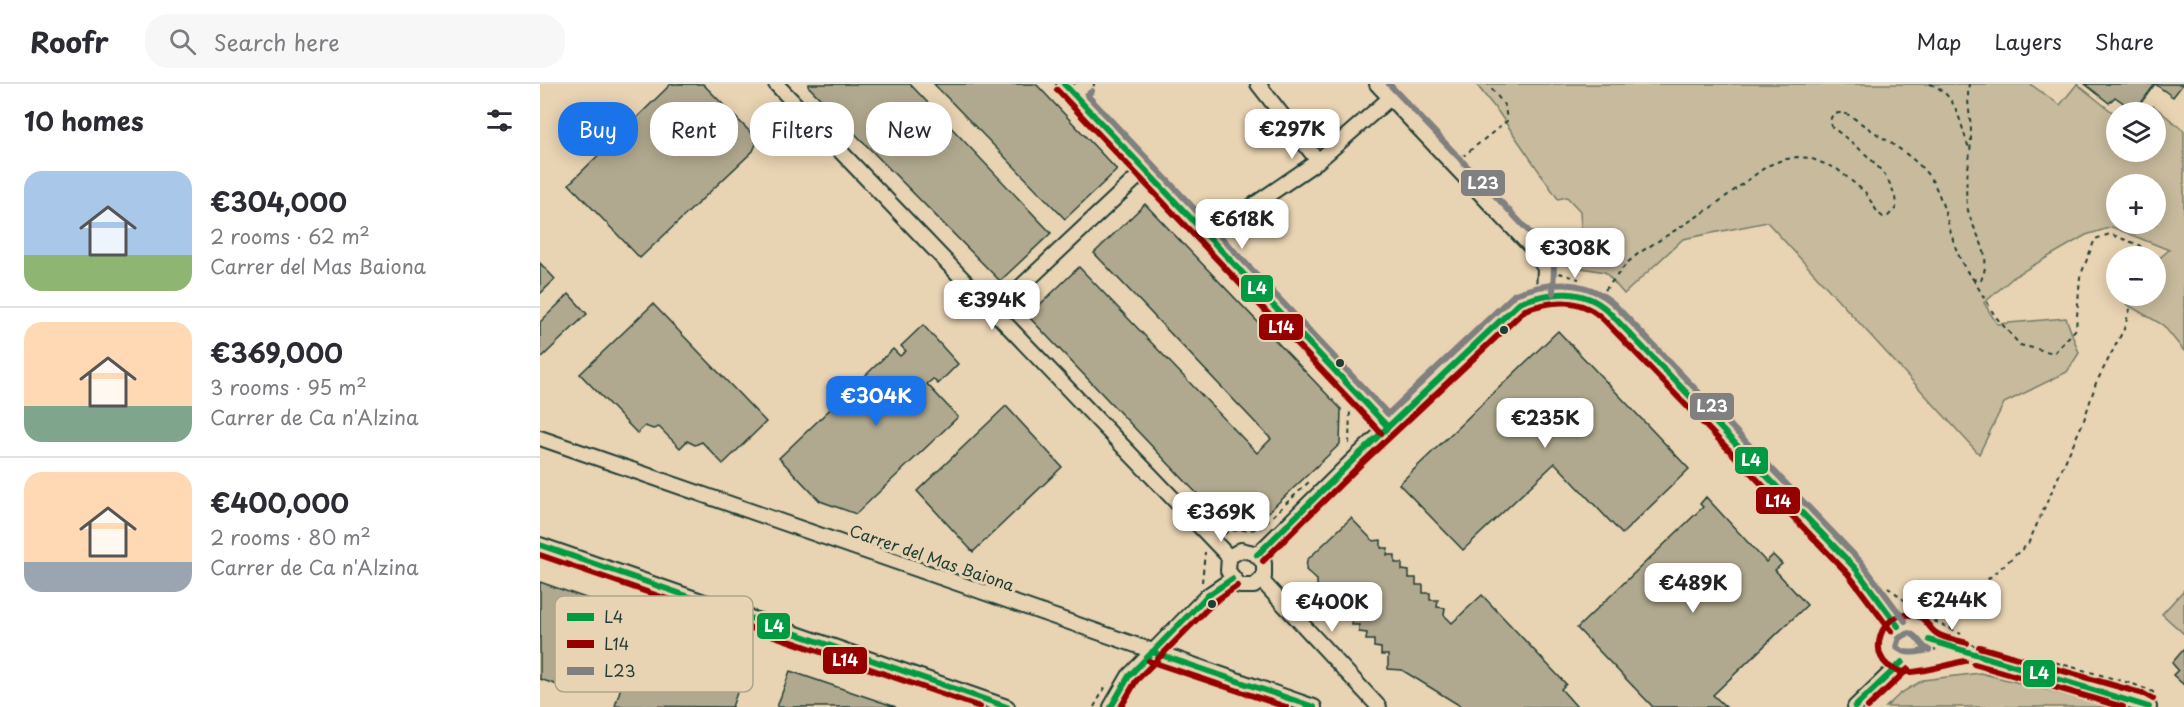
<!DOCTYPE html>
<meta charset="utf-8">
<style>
:root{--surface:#fff;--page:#f7f7f7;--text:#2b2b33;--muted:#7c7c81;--line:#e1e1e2;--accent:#1a73e8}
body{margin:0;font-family:"Playpen Sans",sans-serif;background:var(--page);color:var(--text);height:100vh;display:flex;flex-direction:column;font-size:22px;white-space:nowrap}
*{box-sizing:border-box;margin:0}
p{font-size:20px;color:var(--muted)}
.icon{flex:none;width:33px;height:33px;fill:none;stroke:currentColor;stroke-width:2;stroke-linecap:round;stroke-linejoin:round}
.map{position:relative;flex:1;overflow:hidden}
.drawer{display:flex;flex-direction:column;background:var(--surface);width:540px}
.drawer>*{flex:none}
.banner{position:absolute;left:18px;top:18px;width:570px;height:54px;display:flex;gap:12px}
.buttons{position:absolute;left:1566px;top:18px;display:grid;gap:12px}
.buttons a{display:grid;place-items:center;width:60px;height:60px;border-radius:50%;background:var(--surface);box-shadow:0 3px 15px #0003;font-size:30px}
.price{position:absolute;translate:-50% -51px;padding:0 14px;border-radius:12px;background:#fff;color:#222;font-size:20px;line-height:39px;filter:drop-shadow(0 2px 3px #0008)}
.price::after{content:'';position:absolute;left:50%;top:36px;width:18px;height:14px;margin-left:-9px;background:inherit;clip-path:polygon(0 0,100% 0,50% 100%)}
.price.active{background:var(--accent);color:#fff}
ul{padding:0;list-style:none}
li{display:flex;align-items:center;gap:18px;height:150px;padding:0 24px}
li+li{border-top:2px solid var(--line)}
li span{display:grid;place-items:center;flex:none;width:168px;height:120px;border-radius:18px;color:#555}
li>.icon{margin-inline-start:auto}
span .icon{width:72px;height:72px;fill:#fffc;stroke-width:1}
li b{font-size:26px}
h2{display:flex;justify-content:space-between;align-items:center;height:72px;padding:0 24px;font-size:26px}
.chip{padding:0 21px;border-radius:24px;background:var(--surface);box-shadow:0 3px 15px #0003;font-size:21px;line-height:54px}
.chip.active{background:var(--accent);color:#fff}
header{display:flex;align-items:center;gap:36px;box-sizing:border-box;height:84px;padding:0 30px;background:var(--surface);border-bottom:2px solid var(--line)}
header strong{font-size:28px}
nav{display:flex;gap:33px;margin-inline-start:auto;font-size:21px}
.search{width:420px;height:54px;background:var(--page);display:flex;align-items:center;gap:15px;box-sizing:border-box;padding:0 21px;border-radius:24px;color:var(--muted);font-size:22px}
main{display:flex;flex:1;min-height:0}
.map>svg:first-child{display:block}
.green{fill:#c7ba9d;stroke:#737c68;stroke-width:1.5;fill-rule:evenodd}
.building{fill:#b1a98f;stroke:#1f3d34;stroke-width:1.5}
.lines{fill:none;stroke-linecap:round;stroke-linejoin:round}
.minor-casing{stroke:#1f3d34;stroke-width:18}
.path{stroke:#1f3d34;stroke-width:2;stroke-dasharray:4.5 4.5;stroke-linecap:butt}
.minor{stroke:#e8d3b2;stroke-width:14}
.bus-1-casing{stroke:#e8d3b2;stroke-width:10}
.bus-2-casing{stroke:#e8d3b2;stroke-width:10}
.bus-3-casing{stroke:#e8d3b2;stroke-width:10}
.bus-1{stroke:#009a42;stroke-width:6}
.bus-2{stroke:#970000;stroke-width:6}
.bus-3{stroke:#808080;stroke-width:6}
.bus-dot{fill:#1f3d34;stroke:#e8d3b2;stroke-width:2}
.labels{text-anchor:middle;stroke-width:6;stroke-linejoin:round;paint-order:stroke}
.street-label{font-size:16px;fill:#1f3d34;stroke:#e8d3b2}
.key{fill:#e8d3b2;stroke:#aca68c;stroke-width:1.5}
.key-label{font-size:16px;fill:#1f3d34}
.line-badge{stroke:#e8d3b2;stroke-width:2}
.badge-label{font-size:16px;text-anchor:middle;font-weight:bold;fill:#fff}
</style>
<header>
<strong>Roofr</strong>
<div class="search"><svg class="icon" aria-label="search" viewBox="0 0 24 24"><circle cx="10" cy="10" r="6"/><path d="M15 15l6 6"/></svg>Search here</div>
<nav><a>Map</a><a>Layers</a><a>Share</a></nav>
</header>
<main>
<section class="drawer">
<h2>10 homes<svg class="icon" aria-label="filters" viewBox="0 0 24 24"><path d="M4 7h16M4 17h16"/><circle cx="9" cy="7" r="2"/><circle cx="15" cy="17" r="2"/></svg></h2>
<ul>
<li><span style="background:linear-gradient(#a9c7e8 70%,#8fb573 0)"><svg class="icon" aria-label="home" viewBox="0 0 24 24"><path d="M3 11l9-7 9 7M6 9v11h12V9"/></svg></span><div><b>€304,000</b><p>2 rooms · 62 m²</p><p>Carrer del Mas Baiona</p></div></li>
<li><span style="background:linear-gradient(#ffd9b3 70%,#7fa58c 0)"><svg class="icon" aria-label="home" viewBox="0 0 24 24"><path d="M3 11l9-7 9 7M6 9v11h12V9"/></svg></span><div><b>€369,000</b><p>3 rooms · 95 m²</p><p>Carrer de Ca n'Alzina</p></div></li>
<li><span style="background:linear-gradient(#ffd9b3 75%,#9aa5b1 0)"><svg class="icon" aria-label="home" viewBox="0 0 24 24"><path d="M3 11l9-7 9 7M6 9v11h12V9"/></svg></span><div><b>€400,000</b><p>2 rooms · 80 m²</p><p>Carrer de Ca n'Alzina</p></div></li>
</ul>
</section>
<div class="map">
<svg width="1644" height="623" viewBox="0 0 1644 623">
<rect width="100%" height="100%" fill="#e8d3b2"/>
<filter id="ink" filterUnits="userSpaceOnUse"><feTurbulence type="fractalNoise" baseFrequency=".0167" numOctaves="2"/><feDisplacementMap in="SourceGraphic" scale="12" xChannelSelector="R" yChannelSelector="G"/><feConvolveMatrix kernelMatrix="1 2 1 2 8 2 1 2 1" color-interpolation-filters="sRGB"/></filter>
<g filter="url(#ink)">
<!-- green -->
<g class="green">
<path d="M936,0H1490L1520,21L1537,0L1576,31V68H1616V28H1604L1608,23L1614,22L1644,47V267L1623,241L1586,220L1587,212H1616V177L1629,166L1572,143L1546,151L1475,192L1444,219L1457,240L1526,234L1539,269L1527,288L1464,319L1439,370L1227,138L1143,155L1084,210L1065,188L1030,182L1017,169L1041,144L1040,127L1027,113L1018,115L959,29ZM1576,100H1616V140H1576Z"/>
<polygon points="1644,506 1644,550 1622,530"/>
<polygon points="1440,589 1574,623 1346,623 1361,609 1383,596"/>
</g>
<!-- building -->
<g class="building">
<polygon points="131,0 163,0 213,51 216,60 213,67 100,174 29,100"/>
<polygon points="269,0 370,0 511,149 460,197 268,2"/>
<polygon points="394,0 496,0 577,86 525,135"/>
<polygon points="1545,0 1643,0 1633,13 1615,0 1595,27 1575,13 1569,19"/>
<polygon points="605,120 801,325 800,360 718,438 684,438 488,232 539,183 717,369 731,355 554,169"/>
<polygon points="0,179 15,195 0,210"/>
<polygon points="29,210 47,230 0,275 0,238"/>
<polygon points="113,220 226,338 183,380 162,358 155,361 147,357 140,364 119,343 113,345 105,342 97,349 40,290"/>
<polygon points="383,241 418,280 398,300 393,295 387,300 418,333 316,430 280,417 239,374 353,265 360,272 366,267 361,262"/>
<polygon points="1018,247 1149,385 1082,450 1015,379 923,466 859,400"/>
<polygon points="466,322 522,383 433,468 377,407"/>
<polygon points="1166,413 1226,478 1233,471 1242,480 1235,486 1267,521 1173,611 1186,623 1113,623 1037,544 1163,423 1160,420"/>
<polygon points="811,434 833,457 841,456 841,464 848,464 847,471 855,471 855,479 862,479 862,486 869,487 869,494 876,494 876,501 883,501 883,509 890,509 890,516 898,516 897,523 905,524 904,531 912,539 942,511 1026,600 1021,605 1037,623 922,623 862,586 848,585 848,571 841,571 841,564 834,563 834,556 826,556 827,549 819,548 819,541 812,541 812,534 805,533 805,526 798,526 798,518 791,518 791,511 784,511 784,504 777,504 777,496 766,486 767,476"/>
<polygon points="0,498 60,519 29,605 0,595"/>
<polygon points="103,534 210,572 192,623 75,622"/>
<polygon points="1644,565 1644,601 1633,591 1638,586 1632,579"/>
<polygon points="250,587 356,623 237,623"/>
</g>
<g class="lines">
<defs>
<g id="minor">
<polyline points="236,0 689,473"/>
<polyline points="524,0 848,343"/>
<polyline points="718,0 778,77"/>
<polyline points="837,0 991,163 1005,184 1004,209"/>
<polyline points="534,11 546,0"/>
<polyline points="670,155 693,135 778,77 850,14"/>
<polyline points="455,227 605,86"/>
<polyline points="0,354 774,623"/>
<polyline points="0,461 467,623"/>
<polygon points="701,466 714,469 724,479 724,493 714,502 700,502 688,487 689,473"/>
<path d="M717,471L812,377L980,218C1005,209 1036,202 1059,219C1066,224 1071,230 1077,236L1315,484L1358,542"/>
<polyline points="722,497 839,623"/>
<polyline points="1389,556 1609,623"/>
<path d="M1379,575C1386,566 1391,560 1386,549C1366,532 1347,540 1347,566C1352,573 1358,577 1367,579L1420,569"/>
<polyline points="571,623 589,592 667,512 692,495"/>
<polyline points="1315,623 1362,578"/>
</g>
</defs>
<!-- minor casing -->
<use href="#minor" class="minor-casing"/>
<!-- path -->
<g class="path">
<path d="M1390,0C1418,10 1420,41 1429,64"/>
<polyline points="922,73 967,37 965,22 948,0"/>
<polyline points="1019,189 1039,195"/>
<polyline points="1433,195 1455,232 1480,261 1514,269 1536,245 1540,193 1555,155 1570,150 1599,161 1609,172"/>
<path d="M1065,206L1087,179L1099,169L1169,125L1227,82L1242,76L1257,73L1270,74L1297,85L1325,108L1338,129L1343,133L1348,132L1356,124C1357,90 1316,62 1292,43C1286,27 1301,27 1311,32C1338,53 1375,69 1393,98C1410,129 1410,169 1433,195L1441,196C1455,167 1431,149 1427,121C1424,98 1431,74 1431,51C1431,32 1426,19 1429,0"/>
<polyline points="809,360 810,324"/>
<polyline points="685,450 688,447 719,445 770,397"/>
<polyline points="662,498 665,468"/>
<polyline points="1348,503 1379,528"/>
<polyline points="1394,537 1421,550"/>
<polyline points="1410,545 1432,509 1488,460 1544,336 1556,299 1584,245 1594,212"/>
<polyline points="1507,576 1593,600 1613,608 1613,611"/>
<polyline points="554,623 567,600"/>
</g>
<!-- minor -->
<use href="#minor" class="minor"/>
<defs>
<g id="bus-1">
<polyline points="524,0 848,343"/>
<polyline points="0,461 467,623"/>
<path d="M717,471L812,377L980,218C1011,208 1043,203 1068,227L1315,484L1358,542"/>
<polyline points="1389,556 1609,623"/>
<polyline points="612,568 774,623"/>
<polyline points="571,623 589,592 667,512 692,495"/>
<polyline points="1315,623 1362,578"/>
</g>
<g id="bus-2">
<polyline points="517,6 841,349"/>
<polyline points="0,471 440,623"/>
<path d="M723,477L818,383L985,226C1013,216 1041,213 1064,236L1308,490L1351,547"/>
<polyline points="1439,563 1604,610 1613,615"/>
<polyline points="609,577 746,623"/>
<path d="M1425,577C1410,580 1381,589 1366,588C1323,585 1336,527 1371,531C1387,532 1387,543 1396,549C1404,555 1418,556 1427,559"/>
<polyline points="1434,580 1583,623"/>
<polyline points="581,623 596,597 673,519 697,502"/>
<polyline points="1328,623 1368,585"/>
</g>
<g id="bus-3">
<polyline points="849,0 998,157 1014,182 1013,209"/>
<path d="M552,7L547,11L848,330L975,210C1010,197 1046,194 1075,221L1321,478L1365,537"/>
<path d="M1369,549C1379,552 1380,562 1389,566C1377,568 1367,572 1356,563L1359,554Z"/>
</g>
</defs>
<!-- bus-1 casing -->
<use href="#bus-1" class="bus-1-casing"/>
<!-- bus-2 casing -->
<use href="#bus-2" class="bus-2-casing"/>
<!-- bus-3 casing -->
<use href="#bus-3" class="bus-3-casing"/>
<!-- bus-1 -->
<use href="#bus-1" class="bus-1"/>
<!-- bus-2 -->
<use href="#bus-2" class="bus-2"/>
<!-- bus-3 -->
<use href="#bus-3" class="bus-3"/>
</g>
</g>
<!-- markers -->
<g class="bus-dot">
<circle cx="964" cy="246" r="5"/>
<circle cx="800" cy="279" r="5"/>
<circle cx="672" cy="520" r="5"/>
</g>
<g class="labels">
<!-- street labels -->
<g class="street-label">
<text transform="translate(392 474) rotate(19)" y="6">Carrer del Mas Baiona</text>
</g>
</g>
<!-- legend -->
<rect x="15" y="512" width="198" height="96" rx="9" class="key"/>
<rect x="27" y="529" width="27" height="8" fill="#009a42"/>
<rect x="27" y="556" width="27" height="8" fill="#970000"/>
<rect x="27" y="583" width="27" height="8" fill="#808080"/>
<g class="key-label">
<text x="64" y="539">L4</text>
<text x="64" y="566">L14</text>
<text x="64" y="593">L23</text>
</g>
<g class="line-badge">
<rect x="920" y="85" width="46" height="28" rx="6" fill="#808080"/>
<rect x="700" y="190" width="34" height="29" rx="6" fill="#009a42"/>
<rect x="718" y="229" width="46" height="28" rx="6" fill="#970000"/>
<rect x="1149" y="308" width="46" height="29" rx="6" fill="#808080"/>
<rect x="1194" y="362" width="35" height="29" rx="6" fill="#009a42"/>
<rect x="1215" y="402" width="46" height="29" rx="6" fill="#970000"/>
<rect x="216" y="528" width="35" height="28" rx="6" fill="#009a42"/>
<rect x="282" y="562" width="46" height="29" rx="6" fill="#970000"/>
<rect x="1482" y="575" width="34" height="29" rx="6" fill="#009a42"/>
</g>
<g class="badge-label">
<text x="943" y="105">L23</text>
<text x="717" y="210">L4</text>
<text x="741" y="249">L14</text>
<text x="1172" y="328">L23</text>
<text x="1211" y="382">L4</text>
<text x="1238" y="423">L14</text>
<text x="234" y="548">L4</text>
<text x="305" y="582">L14</text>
<text x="1499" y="595">L4</text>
</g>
</svg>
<div class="buttons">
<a><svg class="icon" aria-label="layers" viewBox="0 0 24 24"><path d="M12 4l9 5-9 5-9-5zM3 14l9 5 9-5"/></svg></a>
<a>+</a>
<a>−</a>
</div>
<b class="price" style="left:752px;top:76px">€297K</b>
<b class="price" style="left:702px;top:166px">€618K</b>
<b class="price" style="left:1035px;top:195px">€308K</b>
<b class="price" style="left:452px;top:247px">€394K</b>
<b class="price active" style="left:336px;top:343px">€304K</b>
<b class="price" style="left:1005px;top:365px">€235K</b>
<b class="price" style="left:681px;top:459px">€369K</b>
<b class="price" style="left:1153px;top:530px">€489K</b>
<b class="price" style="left:1412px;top:547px">€244K</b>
<b class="price" style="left:792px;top:549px">€400K</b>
<div class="banner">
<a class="chip active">Buy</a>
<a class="chip">Rent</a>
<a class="chip">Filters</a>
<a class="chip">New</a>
</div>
</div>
</main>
